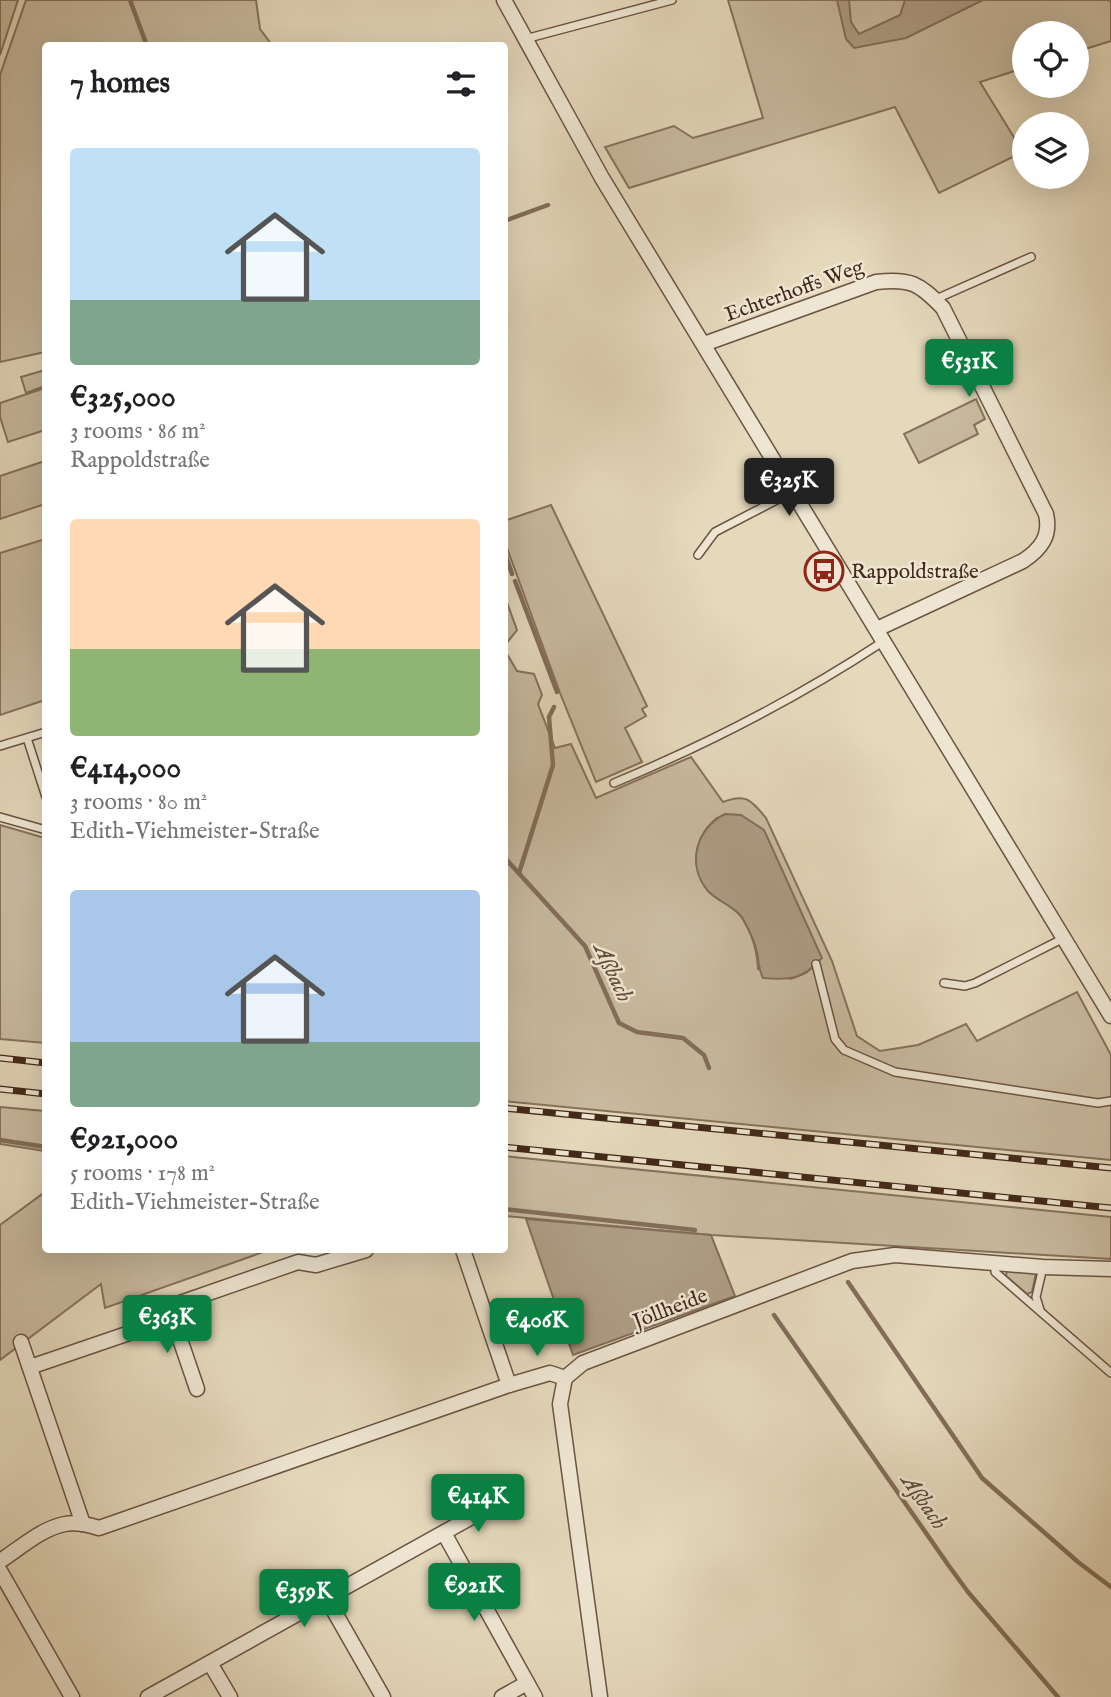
<!DOCTYPE html>
<meta charset="utf-8">
<style>
:root{--surface:#fff;--page:#f2f2f2;--text:#202124;--muted:#757577;--accent:#0b8043}
body{margin:0;font-family:"IM FELL English",serif;background:var(--page);color:var(--text);height:100vh;display:flex;flex-direction:column;font-size:26px;white-space:nowrap}
*{box-sizing:border-box;margin:0}
p{font-size:23px;color:var(--muted)}
.icon{flex:none;width:38px;height:38px;fill:none;stroke:currentColor;stroke-width:2;stroke-linecap:round;stroke-linejoin:round}
.map{position:relative;flex:1;overflow:hidden}
.sheet{position:absolute;left:42px;top:42px;width:466px;height:1211px;display:flex;flex-direction:column;background:var(--surface);border-radius:7px;box-shadow:0 7px 28px #0002}
.sheet>*{flex:none}
.buttons{position:absolute;left:1012px;top:21px;display:grid;gap:14px}
.buttons a{display:grid;place-items:center;width:77px;height:77px;border-radius:50%;background:var(--surface);box-shadow:0 7px 28px #0002;font-size:35px}
.price{position:absolute;translate:-50% -60px;padding:0 16px;border-radius:7px;background:var(--accent);color:#fff;font-size:23px;line-height:46px;filter:drop-shadow(0 2px 4px #0008)}
.price::after{content:'';position:absolute;left:50%;top:42px;width:21px;height:16px;margin-left:-10px;background:inherit;clip-path:polygon(0 0,100% 0,50% 100%)}
.price.selected{background:#222;color:#fff}
ul{padding:0;list-style:none}
li{display:grid;align-content:center;gap:14px;height:371px;padding:0 28px}
li span{display:grid;place-items:center;height:217px;border-radius:7px;color:#555}
li>.icon{margin-inline-start:auto}
span .icon{width:126px;height:126px;fill:#fffc;stroke-width:1}
li b{font-size:30px}
h2{display:flex;justify-content:space-between;align-items:center;height:84px;padding:0 28px;font-size:30px}
.map>svg:first-child{display:block}
.green{fill:#c9bba0;stroke:#86725c;stroke-width:2;fill-rule:evenodd}
.water{fill:#ae9d85;stroke:#836e5a;stroke-width:2}
.lines{fill:none;stroke-linecap:round;stroke-linejoin:round}
.stream{stroke:#836e5a;stroke-width:4.5}
.lane-casing{stroke:#6b5442;stroke-width:10}
.street-casing{stroke:#6b5442;stroke-width:17}
.lane{stroke:#eee6d3;stroke-width:7}
.street{stroke:#eee6d3;stroke-width:14}
.rail-casing{stroke:#422819;stroke-width:7}
.rail{stroke:#eee6d3;stroke-width:4.5;stroke-dasharray:13;stroke-linecap:butt}
.labels{text-anchor:middle;stroke-width:5;stroke-linejoin:round;paint-order:stroke}
.street-label{font-size:21px;fill:#422819;stroke:#eee6d3}
.poi-label{font-size:21px;fill:#422819;stroke:#eee6d3;text-anchor:start}
.water-label{font-size:23px;font-style:italic;fill:#624b39;stroke:#eee6d3}
</style>
<div class="map">
<svg width="1111" height="1697" viewBox="0 0 1111 1697">
<rect width="100%" height="100%" fill="#e5d9bc"/>
<filter id="stains"><feTurbulence type="fractalNoise" baseFrequency=".00286" numOctaves="4"/><feColorMatrix values="0 0 0 0 .2 0 0 0 0 .09 0 0 0 0 .02 0 0 0 .5 -.17"/></filter>
<radialGradient id="worn" r=".72"><stop offset=".6" stop-color="#630" stop-opacity="0"/><stop offset="1" stop-color="#630" stop-opacity=".3"/></radialGradient>
<!-- green -->
<g class="green">
<polygon points="0,0 18,0 0,55"/>
<polygon points="26,0 256,0 260,29 272,45 46,46 45,352 0,362 0,75"/>
<polygon points="728,0 1108,0 1111,2 1111,41 1076,52 1076,33 1024,33 1024,68 980,82 1023,152 939,193 895,107 629,188 605,147 674,126 693,138 763,118"/>
<polygon points="45,370 45,386 26,393 21,377"/>
<polygon points="45,388 45,430 8,442 0,417 0,403"/>
<polygon points="976,399 985,419 974,425 978,434 919,463 904,434"/>
<polygon points="45,461 45,504 0,519 0,476"/>
<polygon points="551,505 647,706 642,709 646,716 625,728 642,762 596,782 560,693 504,540 504,521"/>
<polygon points="45,539 45,700 0,715 0,553"/>
<path d="M504,594L517,630L506,644L507,654L517,671L534,674L542,695L538,704L555,748L571,744L596,798L691,757L723,802C746,793 751,800 766,818L832,961L857,1036L880,1051L918,1045L966,1024L977,1041L1077,992L1111,1055V1160L504,1101ZM717,818L816,964L806,973L791,979L758,969C757,951 752,933 742,918C734,906 717,901 708,890C688,867 695,836 717,818Z"/>
<polygon points="0,825 45,838 45,1043 0,1039"/>
<polygon points="0,1107 45,1111 45,1151 0,1144"/>
<polygon points="504,1156 1111,1217 1111,1259 711,1235 504,1216"/>
<polygon points="45,1192 46,1250 269,1250 105,1308 101,1284 0,1360 0,1225"/>
<polygon points="1007,1270 1036,1273 1032,1292 1027,1294 1006,1276"/>
</g>
<!-- water -->
<g class="water">
<polygon points="837,0 849,0 851,22 859,34 900,15 905,0 983,0 906,38 854,48 846,39"/>
<path d="M725,814L741,815L764,830L822,958C802,980 791,980 763,978C758,968 759,962 757,952C755,942 747,926 742,917C734,906 717,901 708,891C686,865 696,828 725,814Z"/>
<polygon points="526,1219 711,1235 735,1296 573,1355"/>
</g>
<g class="lines">
<!-- stream -->
<g class="stream">
<polyline points="130,0 147,46"/>
<polyline points="504,221 548,205"/>
<polyline points="504,550 512,574"/>
<polyline points="515,581 557,692"/>
<polyline points="504,857 585,946 619,1023 637,1032 683,1038 704,1055 709,1068"/>
<polyline points="519,873 553,765 549,717 554,707"/>
<polyline points="0,1140 46,1147"/>
<polyline points="504,1209 695,1230"/>
<polyline points="848,1282 982,1478 1078,1562 1111,1587"/>
<polyline points="774,1315 949,1566 968,1592 1058,1697"/>
</g>
<defs>
<g id="lane">
<polyline points="525,39 672,0"/>
<polyline points="936,299 1031,257"/>
<polyline points="698,555 715,532 792,492"/>
<polyline points="27,738 46,797"/>
<polyline points="0,746 46,732"/>
<path d="M614,783C708,744 799,697 884,641"/>
<polyline points="0,817 46,830"/>
<polyline points="816,964 835,1039 844,1050 895,1072 1098,1103 1111,1101"/>
<polyline points="944,983 965,986 975,983 1064,938"/>
<polyline points="995,1262 995,1272 1111,1373"/>
<polyline points="1040,1310 1036,1297 1043,1267"/>
</g>
<g id="street">
<polyline points="504,0 602,178 1111,1016"/>
<path d="M704,344L876,282C910,278 919,283 943,308L1046,514C1051,536 1041,549 1023,561L877,629"/>
<polyline points="463,1250 509,1385"/>
<polyline points="170,1310 197,1389"/>
<polyline points="21,1342 83,1524"/>
<polyline points="30,1367 147,1327 177,1304 298,1262 316,1265 366,1250"/>
<polyline points="444,1533 535,1697"/>
<path d="M0,1561C19,1549 42,1528 65,1524C76,1522 89,1525 99,1528L509,1385L550,1373L565,1378"/>
<polyline points="0,1571 72,1697"/>
<polyline points="326,1597 383,1697"/>
<polyline points="210,1663 230,1697"/>
<polyline points="148,1697 495,1504"/>
<polyline points="502,1697 527,1683"/>
<polyline points="600,1697 560,1404 565,1378 583,1363 852,1261 895,1255 1043,1267 1111,1269"/>
</g>
</defs>
<!-- lane casing -->
<use href="#lane" class="lane-casing"/>
<!-- street casing -->
<use href="#street" class="street-casing"/>
<!-- lane -->
<use href="#lane" class="lane"/>
<!-- street -->
<use href="#street" class="street"/>
<defs>
<g id="rail">
<polyline points="0,1058 46,1063"/>
<polyline points="0,1089 46,1094"/>
<polyline points="504,1108 1111,1168"/>
<polyline points="504,1147 1111,1208"/>
</g>
</defs>
<!-- rail casing -->
<use href="#rail" class="rail-casing"/>
<!-- rail -->
<use href="#rail" class="rail"/>
</g>
<!-- icons -->
<defs>
<symbol id="bus-ring" viewBox="-11 -11 22 22"><circle r="9.5" fill="#eee6d3" stroke="#8f2418" stroke-width="1.5"/><path d="M-5-6H5V4H4V6H2V4H-2V6H-4V4H-5ZM-3.5-4V0h7V-4ZM-3.5 1.2v1.5H-2V1.2ZM2 1.2v1.5H3.5V1.2Z" fill="#8f2418"/></symbol>
</defs>
<g fill-rule="evenodd">
<use href="#bus-ring" x="802" y="549" width="44" height="44"/>
</g>
<g class="labels">
<!-- street labels -->
<g class="street-label">
<text transform="translate(794 290) rotate(-20)" y="7">Echterhoffs Weg</text>
<text transform="translate(670 1308) rotate(-21)" y="7">Jöllheide</text>
</g>
<!-- poi labels -->
<g class="poi-label">
<text x="851" y="578">Rappoldstraße</text>
</g>
<!-- water labels -->
<g class="water-label">
<text transform="translate(614 972) rotate(65)" y="8">Aßbach</text>
<text transform="translate(925 1501) rotate(55)" y="8">Aßbach</text>
</g>
</g>
<rect width="100%" height="100%" filter="url(#stains)"/>
<rect width="100%" height="100%" fill="url(#worn)"/>
</svg>
<div class="buttons">
<a><svg class="icon" aria-label="locate" viewBox="0 0 24 24"><circle cx="12" cy="12" r="6"/><path d="M12 2v4M12 18v4M2 12h4M18 12h4"/></svg></a>
<a><svg class="icon" aria-label="layers" viewBox="0 0 24 24"><path d="M12 4l9 5-9 5-9-5zM3 14l9 5 9-5"/></svg></a>
</div>
<b class="price" style="left:969px;top:399px">€531K</b>
<b class="price selected" style="left:789px;top:518px">€325K</b>
<b class="price" style="left:167px;top:1355px">€363K</b>
<b class="price" style="left:537px;top:1358px">€406K</b>
<b class="price" style="left:478px;top:1534px">€414K</b>
<b class="price" style="left:474px;top:1623px">€921K</b>
<b class="price" style="left:304px;top:1629px">€359K</b>
<section class="sheet">
<h2>7 homes<svg class="icon" aria-label="filters" viewBox="0 0 24 24"><path d="M4 7h16M4 17h16"/><circle cx="9" cy="7" r="2"/><circle cx="15" cy="17" r="2"/></svg></h2>
<ul>
<li><span style="background:linear-gradient(#bfe0f5 70%,#7fa58c 0)"><svg class="icon" aria-label="home" viewBox="0 0 24 24"><path d="M3 11l9-7 9 7M6 9v11h12V9"/></svg></span><div><b>€325,000</b><p>3 rooms · 86 m²</p><p>Rappoldstraße</p></div></li>
<li><span style="background:linear-gradient(#ffd9b3 60%,#8fb573 0)"><svg class="icon" aria-label="home" viewBox="0 0 24 24"><path d="M3 11l9-7 9 7M6 9v11h12V9"/></svg></span><div><b>€414,000</b><p>3 rooms · 80 m²</p><p>Edith-Viehmeister-Straße</p></div></li>
<li><span style="background:linear-gradient(#a9c7e8 70%,#7fa58c 0)"><svg class="icon" aria-label="home" viewBox="0 0 24 24"><path d="M3 11l9-7 9 7M6 9v11h12V9"/></svg></span><div><b>€921,000</b><p>5 rooms · 178 m²</p><p>Edith-Viehmeister-Straße</p></div></li>
</ul>
</section>
</div>
